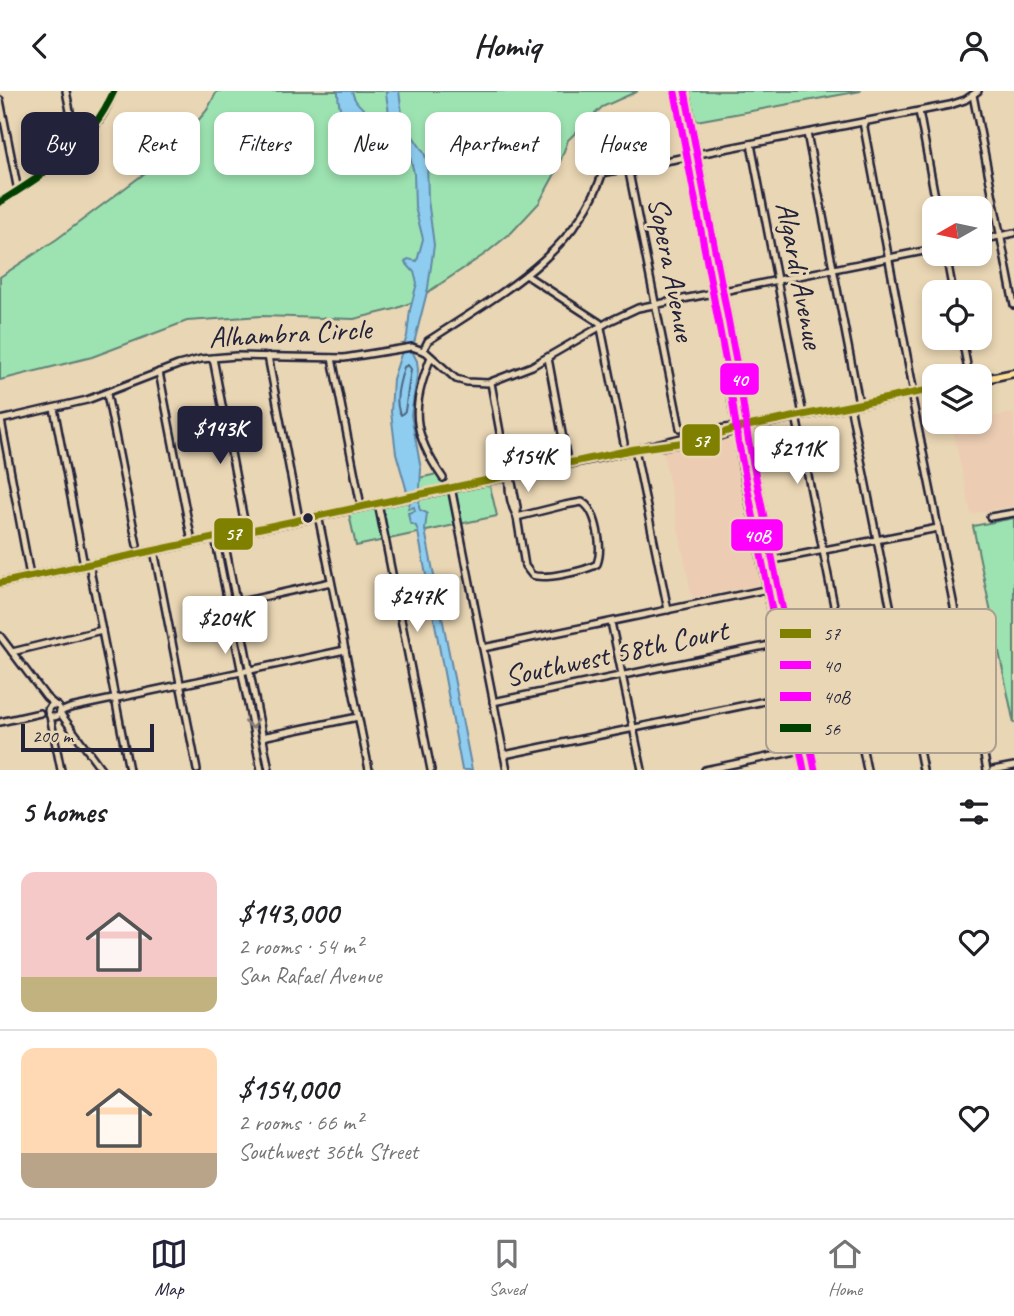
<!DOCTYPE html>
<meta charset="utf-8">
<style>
:root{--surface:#fff;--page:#f2f2f2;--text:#202124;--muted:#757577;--line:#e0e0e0;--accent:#22223b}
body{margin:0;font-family:Caveat,sans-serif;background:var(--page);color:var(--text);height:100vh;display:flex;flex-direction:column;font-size:26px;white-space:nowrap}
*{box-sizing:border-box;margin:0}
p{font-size:23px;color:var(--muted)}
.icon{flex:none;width:38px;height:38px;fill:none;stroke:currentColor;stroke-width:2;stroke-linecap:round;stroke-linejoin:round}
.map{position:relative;height:679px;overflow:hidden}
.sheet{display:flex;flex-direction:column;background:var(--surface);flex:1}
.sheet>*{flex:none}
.banner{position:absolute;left:21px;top:21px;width:973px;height:63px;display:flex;gap:14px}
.needle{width:46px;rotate:261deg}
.buttons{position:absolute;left:922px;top:105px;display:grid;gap:14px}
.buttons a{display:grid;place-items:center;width:70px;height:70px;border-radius:14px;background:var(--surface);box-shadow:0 4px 10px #0003;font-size:35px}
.scale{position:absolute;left:21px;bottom:18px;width:133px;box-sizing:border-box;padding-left:7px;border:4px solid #22223b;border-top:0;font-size:19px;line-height:24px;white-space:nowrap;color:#22223b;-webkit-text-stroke:5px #e9d6b4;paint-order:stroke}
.price{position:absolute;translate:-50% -60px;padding:0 16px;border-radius:7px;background:#fff;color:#222;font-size:23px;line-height:46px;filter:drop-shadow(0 2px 4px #0008)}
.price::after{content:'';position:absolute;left:50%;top:42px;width:21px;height:16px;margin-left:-10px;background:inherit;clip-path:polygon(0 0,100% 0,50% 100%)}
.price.selected{background:var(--accent);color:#fff}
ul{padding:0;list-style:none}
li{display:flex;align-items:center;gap:21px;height:175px;padding:0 21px}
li+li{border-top:2px solid var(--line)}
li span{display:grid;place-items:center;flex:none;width:196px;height:140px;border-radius:14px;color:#555}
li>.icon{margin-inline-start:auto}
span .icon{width:84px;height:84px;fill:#fffc;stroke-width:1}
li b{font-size:30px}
h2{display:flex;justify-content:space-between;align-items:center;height:84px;padding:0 21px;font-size:30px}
.chip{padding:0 24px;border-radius:14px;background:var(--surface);box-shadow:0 4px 10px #0003;font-size:24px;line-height:63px}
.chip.selected{background:var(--accent);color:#fff}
header{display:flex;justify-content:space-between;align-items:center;height:91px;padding:0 21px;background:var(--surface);font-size:32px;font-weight:700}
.dock{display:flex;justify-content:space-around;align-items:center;height:98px;border-top:2px solid var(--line);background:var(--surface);font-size:19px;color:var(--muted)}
.dock a{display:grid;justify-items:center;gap:4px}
.dock .selected{color:var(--accent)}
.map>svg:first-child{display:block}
.built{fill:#eccdb3}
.green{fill:#9de3b1;stroke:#608276;stroke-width:2}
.water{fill:#8ecdef;stroke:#6389a7;stroke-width:2}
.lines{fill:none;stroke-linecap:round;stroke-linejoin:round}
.shore{stroke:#4d6683;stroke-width:2}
.minor-casing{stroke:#22223b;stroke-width:10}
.major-casing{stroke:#22223b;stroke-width:11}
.minor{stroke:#e9d6b4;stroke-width:5}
.major{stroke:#fede96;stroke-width:6}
.bus-1-casing{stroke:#e9d6b4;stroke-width:12}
.bus-2-casing{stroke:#e9d6b4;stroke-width:12}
.bus-3-casing{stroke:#e9d6b4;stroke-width:12}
.bus-4-casing{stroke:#e9d6b4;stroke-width:12}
.bus-1{stroke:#808000;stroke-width:7}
.bus-2{stroke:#f0f;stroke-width:7}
.bus-3{stroke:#f0f;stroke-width:7}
.bus-4{stroke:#004000;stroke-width:7}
.oneway{stroke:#867c78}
.bus-dot{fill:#22223b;stroke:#e9d6b4;stroke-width:2.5}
.labels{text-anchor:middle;stroke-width:6;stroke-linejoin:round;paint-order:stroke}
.street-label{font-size:30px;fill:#22223b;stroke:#e9d6b4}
.key{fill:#e9d6b4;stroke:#ada090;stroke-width:2}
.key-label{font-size:19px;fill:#22223b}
.line-badge{stroke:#e9d6b4;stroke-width:2.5}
.badge-label{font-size:19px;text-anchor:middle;font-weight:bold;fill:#fff}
</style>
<header><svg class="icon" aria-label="back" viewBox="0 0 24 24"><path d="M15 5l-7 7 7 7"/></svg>Homiq<svg class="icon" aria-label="person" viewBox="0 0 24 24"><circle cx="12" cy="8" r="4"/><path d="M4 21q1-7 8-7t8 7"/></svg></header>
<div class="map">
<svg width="1014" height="679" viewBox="0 0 1014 679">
<rect width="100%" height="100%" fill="#e9d6b4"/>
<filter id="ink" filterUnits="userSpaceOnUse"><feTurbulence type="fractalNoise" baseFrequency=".0143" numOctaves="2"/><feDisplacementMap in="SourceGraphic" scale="14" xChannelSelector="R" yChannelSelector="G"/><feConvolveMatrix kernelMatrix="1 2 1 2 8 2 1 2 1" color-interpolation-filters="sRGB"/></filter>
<g filter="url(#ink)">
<!-- built -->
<g class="built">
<polygon points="1014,322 1014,415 971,423 952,334 980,331 980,328"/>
<polygon points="727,347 733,351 760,490 757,494 692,507 663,360"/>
</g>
<!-- green -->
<g class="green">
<polygon points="217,0 638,0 602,16 568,49 557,79 539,112 512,141 485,163 413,211 395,218 354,228 262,225 187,230 92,266 0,289 0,186 57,148 169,64 207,19"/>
<polygon points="690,0 861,0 696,30"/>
<polygon points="615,34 618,36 625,74 624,76 608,79"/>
<polygon points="442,382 446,401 489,391 497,425 356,455 349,423 408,410 405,390"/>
<polygon points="1014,427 1014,633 973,435"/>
</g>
<!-- water -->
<path class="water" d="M338,0H352C355,14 362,14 368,24C369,27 368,33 369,36C373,47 389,52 399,52L402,48L391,35L386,3V0H399L403,30L424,62L427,70L428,109L434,154L428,197L412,260L417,270L418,279L411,324L421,378L419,416L420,419L427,422L425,439L472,679H462L418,441L416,435L410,432L408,422L415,420L414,416L408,418L410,411L396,362L391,321L393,288L407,245L410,219L417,192L414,181L405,171L408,168L417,170L423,148L415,116L414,82L410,66L405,58H399L389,64L379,58L367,59C352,44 337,22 338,0Z"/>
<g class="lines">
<!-- shore -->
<path class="shore" d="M408,274L411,278L405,320L401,324C393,312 400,290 404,276Z"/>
<defs>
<g id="minor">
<polyline points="66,0 75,45 80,54"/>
<polyline points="973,4 1014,214"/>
<polyline points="0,9 18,100"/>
<polyline points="919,20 937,117"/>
<polyline points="863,31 914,302"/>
<polyline points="807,42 859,312"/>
<polyline points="751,53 803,324"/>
<polyline points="688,65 950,14 965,9 978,0"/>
<polyline points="602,82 681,67"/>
<path d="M0,111C46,81 94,55 114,0"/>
<polyline points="980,149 1014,142"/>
<polyline points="946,163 953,201"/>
<polyline points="526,184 600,232 624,352"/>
<polyline points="962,247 969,285"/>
<path d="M423,260L428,250C496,205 576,164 603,81C608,66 609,49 612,33L617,31L622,46L680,337"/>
<polyline points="268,265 299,428"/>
<path d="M431,266C411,317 411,341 443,387"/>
<polyline points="213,267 246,440"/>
<polyline points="332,267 361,415"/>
<polyline points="548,267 566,364"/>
<polyline points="159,281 192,451"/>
<polyline points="491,292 506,374"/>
<polyline points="911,302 987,679"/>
<polyline points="107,303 137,454"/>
<polyline points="850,314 923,679"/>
<polyline points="54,317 84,474"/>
<polyline points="796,325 867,679"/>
<polyline points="0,329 87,309 178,274 201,268 236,265 344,267 412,256 426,261 456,288 467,291 488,292 532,275 610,230 638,217 934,158"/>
<polyline points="1,329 30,485"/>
<polyline points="635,358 668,519"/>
<path d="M509,384C508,399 510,413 517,426"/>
<polyline points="511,387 517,416 517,426"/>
<polyline points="451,396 507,679"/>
<path d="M582,411C597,419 603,458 597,473C586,480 544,489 532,484L525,475L517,426L565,414Z"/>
<polyline points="378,412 431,679"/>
<polyline points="318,424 369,679"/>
<polyline points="990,426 1014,422"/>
<polyline points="223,444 269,679"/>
<polyline points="215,446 261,679"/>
<polyline points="154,459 197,679"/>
<polyline points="773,469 938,437"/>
<polyline points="89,473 129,679"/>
<polyline points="236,512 331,491"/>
<polyline points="611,531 642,679"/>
<polyline points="0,545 46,606 55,614"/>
<polyline points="483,557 778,496"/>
<polyline points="12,561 102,539"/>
<polyline points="800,603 965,571"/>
<polyline points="493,611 789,550"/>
<circle cx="54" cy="620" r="6"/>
<polyline points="60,621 70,617 345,559"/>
<polyline points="60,622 102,679"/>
<polyline points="50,625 61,679"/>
<polyline points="0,631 40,622"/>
<polyline points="262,646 358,626"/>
<polyline points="504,664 789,605"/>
<polyline points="705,679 811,657"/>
<polyline points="993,679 1014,675"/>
</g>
<g id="major">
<polyline points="676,0 717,217 743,378 804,679"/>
<polyline points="685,0 740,291 748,347 815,679"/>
<polyline points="980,289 1014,282"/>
<path d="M657,354L663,355C686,351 717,349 737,337"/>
<polyline points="0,492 606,365 722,338 755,334 934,298"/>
</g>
</defs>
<!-- minor casing -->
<use href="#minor" class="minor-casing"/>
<!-- major casing -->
<use href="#major" class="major-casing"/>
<!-- minor -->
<use href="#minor" class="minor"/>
<!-- major -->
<use href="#major" class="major"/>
<defs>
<polyline id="bus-1" points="0,492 635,358 701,349 737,337 934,298"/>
<polyline id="bus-2" points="685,0 740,291 748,347 815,679"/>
<polyline id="bus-3" points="675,2 730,293 738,349 804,679"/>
<path id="bus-4" d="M0,111C49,80 89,55 114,0"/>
</defs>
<!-- bus-1 casing -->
<use href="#bus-1" class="bus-1-casing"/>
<!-- bus-2 casing -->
<use href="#bus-2" class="bus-2-casing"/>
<!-- bus-3 casing -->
<use href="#bus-3" class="bus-3-casing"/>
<!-- bus-4 casing -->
<use href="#bus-4" class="bus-4-casing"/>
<!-- bus-1 -->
<use href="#bus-1" class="bus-1"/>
<!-- bus-2 -->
<use href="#bus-2" class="bus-2"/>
<!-- bus-3 -->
<use href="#bus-3" class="bus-3"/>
<!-- bus-4 -->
<use href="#bus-4" class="bus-4"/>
</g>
<!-- one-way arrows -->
<defs><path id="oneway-chevron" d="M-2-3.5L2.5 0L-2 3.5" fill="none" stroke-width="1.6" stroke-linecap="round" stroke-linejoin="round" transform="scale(1.75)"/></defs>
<use class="oneway" href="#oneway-chevron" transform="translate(252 633) rotate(79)"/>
</g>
<!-- markers -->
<circle class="bus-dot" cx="308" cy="427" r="6"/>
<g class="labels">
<!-- street labels -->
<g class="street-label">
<text transform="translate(672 178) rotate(79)" y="10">Sopera Avenue</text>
<text transform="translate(800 184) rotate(79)" y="10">Algardi Avenue</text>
<text transform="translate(290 242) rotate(-3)" y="10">Alhambra Circle</text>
<text transform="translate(616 562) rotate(-12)" y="10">Southwest 58th Court</text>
</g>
</g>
<!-- legend -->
<rect x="766" y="518" width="230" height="144" rx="10" class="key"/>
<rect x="780" y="538" width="31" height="9" fill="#808000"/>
<rect x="780" y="570" width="31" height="8" fill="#f0f"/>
<rect x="780" y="601" width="31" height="9" fill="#f0f"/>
<rect x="780" y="633" width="31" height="8" fill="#004000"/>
<g class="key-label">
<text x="823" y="549">57</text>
<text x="823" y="581">40</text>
<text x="823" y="612">40B</text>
<text x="823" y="644">56</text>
</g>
<g class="line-badge">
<rect x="719" y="271" width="41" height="34" rx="7" fill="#f0f"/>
<rect x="681" y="332" width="40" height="34" rx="7" fill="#808000"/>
<rect x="213" y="426" width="41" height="34" rx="7" fill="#808000"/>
<rect x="730" y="427" width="54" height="34" rx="7" fill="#f0f"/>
</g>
<g class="badge-label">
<text x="739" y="295">40</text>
<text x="701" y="356">57</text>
<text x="233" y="449">57</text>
<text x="757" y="451">40B</text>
</g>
</svg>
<div class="buttons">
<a><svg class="needle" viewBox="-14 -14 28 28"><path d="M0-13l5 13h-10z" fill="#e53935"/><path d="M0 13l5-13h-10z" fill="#757577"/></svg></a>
<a><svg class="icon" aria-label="locate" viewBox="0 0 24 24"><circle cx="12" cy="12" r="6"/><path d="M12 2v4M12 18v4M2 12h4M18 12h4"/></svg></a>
<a><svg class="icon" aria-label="layers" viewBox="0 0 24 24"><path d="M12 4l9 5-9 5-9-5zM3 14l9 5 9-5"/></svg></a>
</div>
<div class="scale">200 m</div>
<b class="price selected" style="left:220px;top:375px">$143K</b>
<b class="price" style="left:797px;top:395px">$211K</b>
<b class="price" style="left:528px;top:403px">$154K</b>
<b class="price" style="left:417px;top:543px">$247K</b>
<b class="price" style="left:225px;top:565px">$204K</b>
<div class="banner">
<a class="chip selected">Buy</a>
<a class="chip">Rent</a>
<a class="chip">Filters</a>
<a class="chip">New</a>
<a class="chip">Apartment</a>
<a class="chip">House</a>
</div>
</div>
<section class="sheet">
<h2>5 homes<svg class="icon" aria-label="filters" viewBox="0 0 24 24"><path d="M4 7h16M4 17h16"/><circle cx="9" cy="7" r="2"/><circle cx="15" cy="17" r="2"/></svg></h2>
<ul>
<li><span style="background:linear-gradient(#f6c9c9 75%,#c2b280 0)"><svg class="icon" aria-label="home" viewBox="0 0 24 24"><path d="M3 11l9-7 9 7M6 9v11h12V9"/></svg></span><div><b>$143,000</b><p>2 rooms · 54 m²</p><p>San Rafael Avenue</p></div><svg class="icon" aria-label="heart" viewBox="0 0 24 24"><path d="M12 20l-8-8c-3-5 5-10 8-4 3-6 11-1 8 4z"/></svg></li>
<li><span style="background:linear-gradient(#ffd9b3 75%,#b9a48a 0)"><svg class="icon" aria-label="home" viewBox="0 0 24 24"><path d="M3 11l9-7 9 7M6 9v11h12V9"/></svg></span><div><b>$154,000</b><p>2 rooms · 66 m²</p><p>Southwest 36th Street</p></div><svg class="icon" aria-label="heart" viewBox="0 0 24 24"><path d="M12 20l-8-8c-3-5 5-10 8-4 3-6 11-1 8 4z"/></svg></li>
</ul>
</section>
<nav class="dock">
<a class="selected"><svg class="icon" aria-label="map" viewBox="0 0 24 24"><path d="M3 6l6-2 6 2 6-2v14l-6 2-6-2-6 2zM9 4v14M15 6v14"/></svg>Map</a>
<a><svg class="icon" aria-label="saved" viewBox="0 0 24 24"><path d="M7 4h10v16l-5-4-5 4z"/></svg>Saved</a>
<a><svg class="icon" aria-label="home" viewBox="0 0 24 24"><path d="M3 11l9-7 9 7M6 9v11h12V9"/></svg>Home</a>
</nav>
